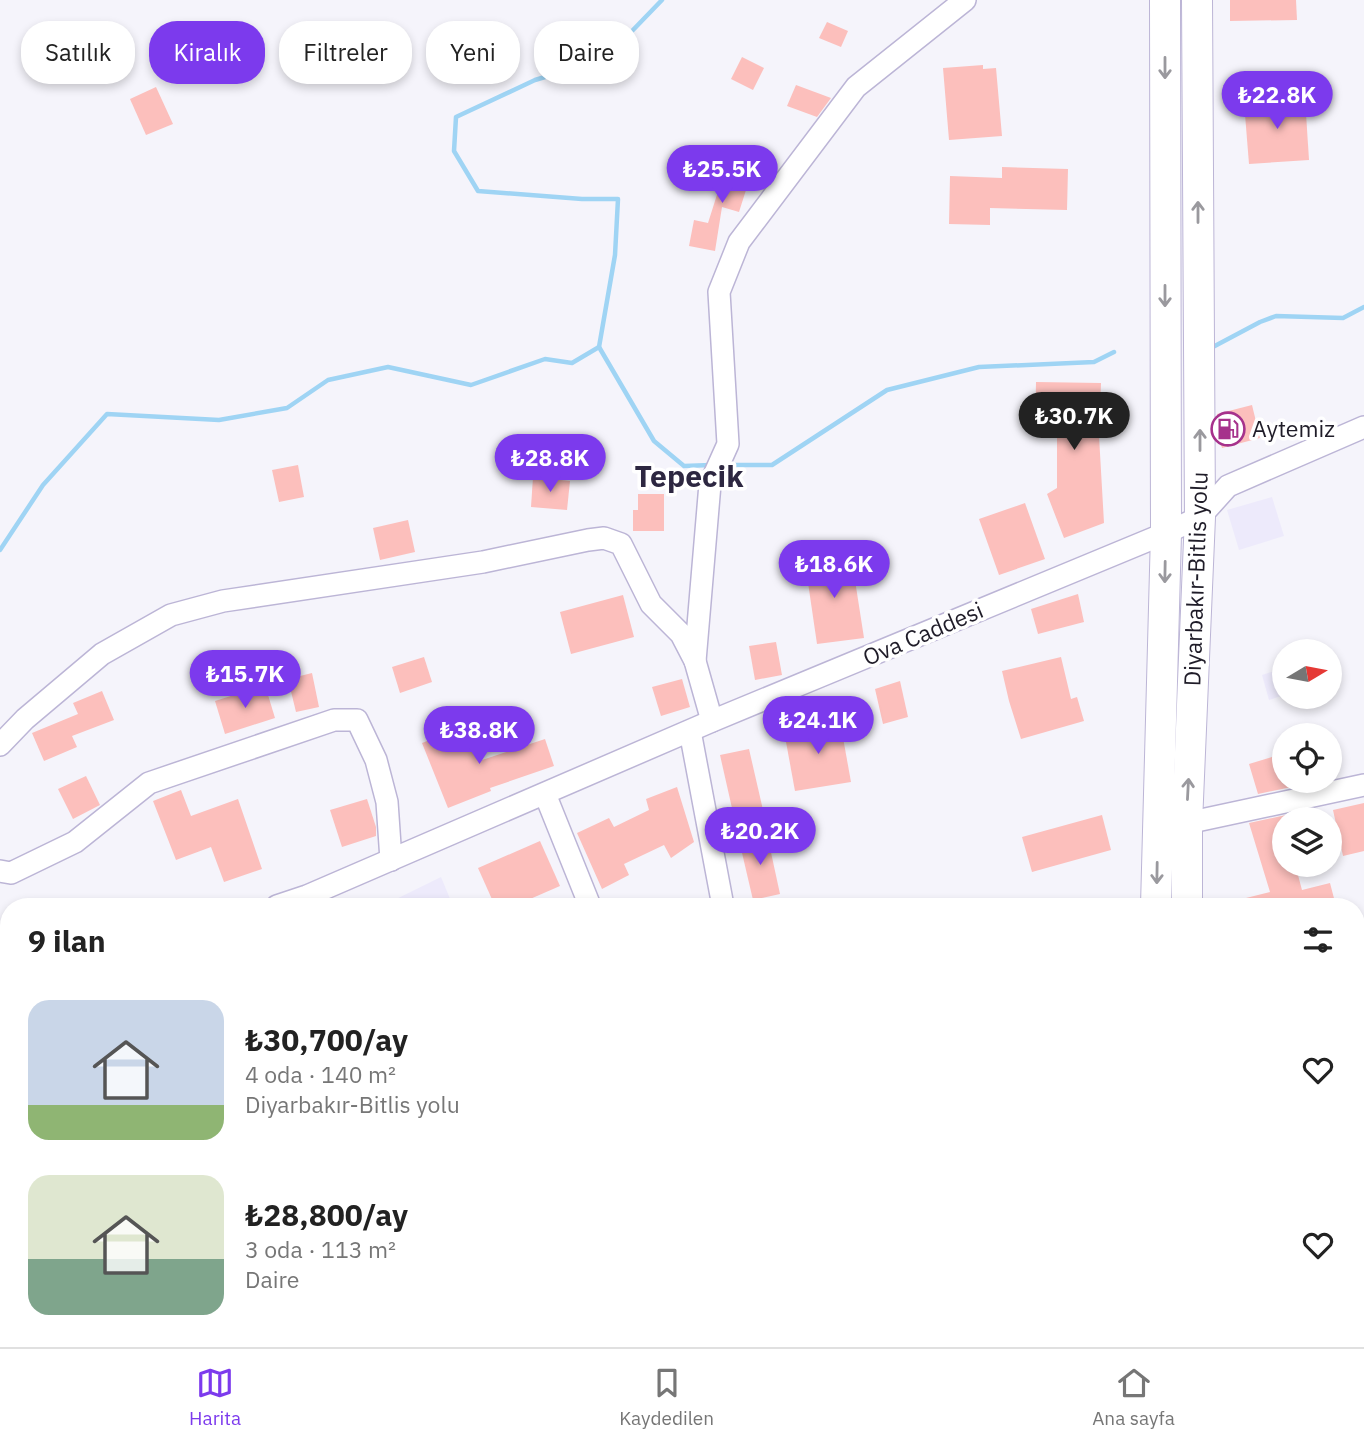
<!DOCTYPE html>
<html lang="tr">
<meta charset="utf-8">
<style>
:root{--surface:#fff;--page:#f6f6f6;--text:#222;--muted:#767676;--line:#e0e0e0;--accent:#7c3aed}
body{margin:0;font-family:"IBM Plex Sans",sans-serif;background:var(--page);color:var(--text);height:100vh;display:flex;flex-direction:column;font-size:26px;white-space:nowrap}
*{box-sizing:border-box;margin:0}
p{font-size:23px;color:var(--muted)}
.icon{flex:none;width:38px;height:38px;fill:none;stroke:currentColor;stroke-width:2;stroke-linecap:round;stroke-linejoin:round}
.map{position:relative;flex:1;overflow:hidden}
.details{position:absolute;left:0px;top:898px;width:1365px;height:450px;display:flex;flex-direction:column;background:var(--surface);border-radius:28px 28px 0 0;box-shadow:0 4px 10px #0003}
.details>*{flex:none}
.hud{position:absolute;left:21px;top:21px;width:700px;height:63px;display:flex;gap:14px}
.needle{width:46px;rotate:80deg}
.tools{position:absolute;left:1272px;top:639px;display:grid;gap:14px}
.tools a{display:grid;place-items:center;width:70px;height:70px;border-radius:50%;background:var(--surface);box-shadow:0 4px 10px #0003;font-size:35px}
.price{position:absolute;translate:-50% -60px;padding:0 16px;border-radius:24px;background:var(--accent);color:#fff;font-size:23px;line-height:46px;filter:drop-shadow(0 2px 4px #0008)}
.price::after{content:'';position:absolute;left:50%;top:42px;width:21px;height:16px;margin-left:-10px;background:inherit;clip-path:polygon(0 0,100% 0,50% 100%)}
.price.on{background:#222;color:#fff}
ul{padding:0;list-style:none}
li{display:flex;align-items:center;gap:21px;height:175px;padding:0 28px}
li span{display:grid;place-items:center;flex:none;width:196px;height:140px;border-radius:21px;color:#555}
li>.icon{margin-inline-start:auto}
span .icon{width:84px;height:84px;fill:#fffc;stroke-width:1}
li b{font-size:30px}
h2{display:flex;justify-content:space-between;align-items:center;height:84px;padding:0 28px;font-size:30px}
.pill{padding:0 24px;border-radius:28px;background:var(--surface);box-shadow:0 4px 10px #0003;font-size:24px;line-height:63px}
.pill.on{background:var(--accent);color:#fff}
.tabs{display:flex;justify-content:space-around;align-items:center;height:98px;border-top:2px solid var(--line);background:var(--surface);font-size:19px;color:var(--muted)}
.tabs a{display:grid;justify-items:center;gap:4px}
.tabs .on{color:var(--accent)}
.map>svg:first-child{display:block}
.built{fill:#edeafb}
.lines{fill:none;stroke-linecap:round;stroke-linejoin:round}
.stream{stroke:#9fd4f4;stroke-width:4.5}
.building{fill:#fcbfbc}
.minor-casing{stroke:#bcb5d6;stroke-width:24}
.major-casing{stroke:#bcb5d6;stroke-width:29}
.highway-casing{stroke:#bcb5d6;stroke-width:32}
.minor{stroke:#fff;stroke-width:21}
.major{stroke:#fff;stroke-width:26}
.highway{stroke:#fff;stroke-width:30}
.oneway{stroke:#9a999e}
.labels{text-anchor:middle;stroke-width:7;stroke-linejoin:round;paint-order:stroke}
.poi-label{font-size:23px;fill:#1f1c28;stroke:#fff;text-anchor:start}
.street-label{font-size:23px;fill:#1f1c28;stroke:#fff}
.district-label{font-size:30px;font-weight:bold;fill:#2d2741;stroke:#fff}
</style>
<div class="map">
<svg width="1364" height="1347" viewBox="0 0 1364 1347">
<rect width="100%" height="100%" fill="#f5f4fb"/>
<!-- built -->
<g class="built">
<polygon points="1272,497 1284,536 1239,550 1227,510"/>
<polygon points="1284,668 1284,695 1269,700 1262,675"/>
<polygon points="441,877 453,906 382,906"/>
</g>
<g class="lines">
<!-- stream -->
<g class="stream">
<polyline points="662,0 605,59 535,80 456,117 454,151 478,191 582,199 618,199 615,255 599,347 654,441 684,466 711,465"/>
<polyline points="1211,348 1260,322 1276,316 1343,318 1364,307"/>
<polyline points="726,465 772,465 887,390 979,367 1094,362 1114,352"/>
<polyline points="0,550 43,485 107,414 219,420 287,408 328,380 388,367 471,385 545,359 572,363 599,347"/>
</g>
</g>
<!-- building -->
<g class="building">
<polygon points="1230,0 1296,0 1297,20 1230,21"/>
<polygon points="827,22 848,31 841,47 819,38"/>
<polygon points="742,57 764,68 753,90 731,79"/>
<polygon points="983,65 983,69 996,68 1002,136 949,140 943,68"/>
<polygon points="796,85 831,98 817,117 787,106"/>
<polygon points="156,87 173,124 146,135 130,99"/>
<polygon points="1305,98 1309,160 1249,164 1244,102"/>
<polygon points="728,160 753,168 739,212 722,207 715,251 689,246 694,220 708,223"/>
<polygon points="1002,167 1068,169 1067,210 990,208 990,225 949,224 950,176 1002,178"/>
<polygon points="1036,382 1101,383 1099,436 1104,523 1064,538 1047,494 1057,488 1057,434 1035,434"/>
<polygon points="1252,405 1260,438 1222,448 1217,427 1217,414"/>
<polygon points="298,465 304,497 279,502 272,470"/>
<polygon points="533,477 570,481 567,510 531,507"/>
<polygon points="638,494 664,494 664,531 633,531 633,510 638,510"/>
<polygon points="1025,503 1045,559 999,575 979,519"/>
<polygon points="408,520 415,552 380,560 373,528"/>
<polygon points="838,555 852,561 864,638 817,644 806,569 815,559"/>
<polygon points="1078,594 1084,622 1038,634 1031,609"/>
<polygon points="623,595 634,637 571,654 560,612"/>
<polygon points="776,642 782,675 755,680 749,646"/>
<polygon points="424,657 432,682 400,693 392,667"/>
<polygon points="1061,657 1071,699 1077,697 1084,721 1021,739 1009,701 1002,671"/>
<polygon points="312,673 319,707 296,712 288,679"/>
<polygon points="682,679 690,707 661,716 652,687"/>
<polygon points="900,681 908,717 883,724 875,689"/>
<polygon points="265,685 275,718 225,734 215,701"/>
<polygon points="102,691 114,720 72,736 77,747 44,761 32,733 78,714 73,703"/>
<polygon points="840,721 851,782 795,791 784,731"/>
<polygon points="465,726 479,761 545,739 554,766 490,788 491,791 448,808 422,743"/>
<polygon points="749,749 763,810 734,817 720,755"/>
<polygon points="1275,756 1277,762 1284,759 1284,780 1305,780 1306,784 1258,794 1249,764"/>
<polygon points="86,776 100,805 73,819 58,789"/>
<polygon points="677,787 694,842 671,858 664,845 624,864 629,875 602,889 577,833 609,818 614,827 649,810 646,799"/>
<polygon points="181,790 191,816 238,799 262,869 224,882 211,847 176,860 153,801"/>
<polygon points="367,799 376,827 376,836 342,847 330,810"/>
<polygon points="1364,803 1364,851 1343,856 1333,810"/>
<polygon points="1314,809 1317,819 1284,819 1284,864 1295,864 1302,890 1330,883 1336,906 1230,906 1230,902 1270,892 1249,823"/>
<polygon points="1102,815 1111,850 1032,872 1022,837"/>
<polygon points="767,834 780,894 753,900 739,840"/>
<polygon points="540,841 560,886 514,906 495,906 478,868"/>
</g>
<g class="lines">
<defs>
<g id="minor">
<polyline points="695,661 710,484 728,444 719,292 739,242 856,87 965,0"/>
<polyline points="690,731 723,906"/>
<polyline points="0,745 25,719 102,654 171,615 223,601 483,562 588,540 604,538 621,544 651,604 681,634 695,661 712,721"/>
<polyline points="545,794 590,906"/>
<polyline points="1187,823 1364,785"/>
<polyline points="0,871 11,873 75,842 149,783 334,720 357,720 376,760 387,802 391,860"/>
<polyline points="277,906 307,896 712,721 1166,533 1200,517 1228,486 1364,427"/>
<polyline points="1356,996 1364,992"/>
<polyline points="0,1002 9,999"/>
<polyline points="371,1339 374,1347"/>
<polyline points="824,1339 826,1347"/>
<polyline points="424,1347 448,1339"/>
</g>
<g id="major">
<polyline points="1356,1319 1364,1321"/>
<polyline points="1316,1339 1364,1346"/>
</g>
<g id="highway">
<polyline points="1156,906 1166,533 1165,0"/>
<polyline points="1187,906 1187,823 1200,517 1197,0"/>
<polyline points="1139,1339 1140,1347"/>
<polyline points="1185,1347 1186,1339"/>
</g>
</defs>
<!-- minor casing -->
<use href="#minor" class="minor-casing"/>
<!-- major casing -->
<use href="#major" class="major-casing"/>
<!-- highway casing -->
<use href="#highway" class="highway-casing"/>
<!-- minor -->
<use href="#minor" class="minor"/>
<!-- major -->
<use href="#major" class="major"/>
<!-- highway -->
<use href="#highway" class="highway"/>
</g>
<!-- one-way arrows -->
<defs><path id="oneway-shaft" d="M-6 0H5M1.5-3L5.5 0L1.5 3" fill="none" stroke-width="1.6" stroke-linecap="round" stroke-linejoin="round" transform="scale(1.75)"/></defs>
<g class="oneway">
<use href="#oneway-shaft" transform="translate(1165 68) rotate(90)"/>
<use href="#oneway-shaft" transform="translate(1198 212) rotate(-90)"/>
<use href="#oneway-shaft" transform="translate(1165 296) rotate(90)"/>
<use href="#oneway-shaft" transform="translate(1200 440) rotate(-90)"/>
<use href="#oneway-shaft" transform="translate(1165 572) rotate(91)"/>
<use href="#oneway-shaft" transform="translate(1188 789) rotate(-87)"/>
<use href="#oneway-shaft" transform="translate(1157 873) rotate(91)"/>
</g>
<!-- icons -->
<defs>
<symbol id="fuel-ring" viewBox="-11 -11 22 22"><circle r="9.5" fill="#fff" stroke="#a6328c" stroke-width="1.5"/><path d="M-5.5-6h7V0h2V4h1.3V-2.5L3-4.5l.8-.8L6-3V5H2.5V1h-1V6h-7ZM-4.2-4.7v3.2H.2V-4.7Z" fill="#a6328c"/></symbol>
</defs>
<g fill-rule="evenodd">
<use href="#fuel-ring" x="1209" y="410" width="38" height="38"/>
</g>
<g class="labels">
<!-- poi labels -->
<g class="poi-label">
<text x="1252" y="437">Aytemiz</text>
</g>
<!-- street labels -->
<g class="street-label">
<text transform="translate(1196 579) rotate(-88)" y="8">Diyarbakır-Bitlis yolu</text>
<text transform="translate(923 634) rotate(-23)" y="8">Ova Caddesi</text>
</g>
<!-- district labels -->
<g class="district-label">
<text x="689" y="487">Tepecik</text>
</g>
</g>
</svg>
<div class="tools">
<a><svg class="needle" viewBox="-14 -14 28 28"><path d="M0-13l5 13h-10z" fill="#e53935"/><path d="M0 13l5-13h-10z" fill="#767676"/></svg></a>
<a><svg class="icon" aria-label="locate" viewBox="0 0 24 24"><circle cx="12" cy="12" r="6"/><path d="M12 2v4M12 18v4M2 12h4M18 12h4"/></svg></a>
<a><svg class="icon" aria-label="layers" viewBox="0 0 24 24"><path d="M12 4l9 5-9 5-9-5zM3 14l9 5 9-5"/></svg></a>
</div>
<b class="price" style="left:1277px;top:131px">₺22.8K</b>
<b class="price" style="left:722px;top:205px">₺25.5K</b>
<b class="price on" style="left:1074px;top:452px">₺30.7K</b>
<b class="price" style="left:550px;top:494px">₺28.8K</b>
<b class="price" style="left:834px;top:600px">₺18.6K</b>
<b class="price" style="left:245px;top:710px">₺15.7K</b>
<b class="price" style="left:818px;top:756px">₺24.1K</b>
<b class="price" style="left:479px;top:766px">₺38.8K</b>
<b class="price" style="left:760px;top:867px">₺20.2K</b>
<div class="hud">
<a class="pill">Satılık</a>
<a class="pill on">Kiralık</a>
<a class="pill">Filtreler</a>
<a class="pill">Yeni</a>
<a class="pill">Daire</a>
</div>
<section class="details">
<h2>9 ilan<svg class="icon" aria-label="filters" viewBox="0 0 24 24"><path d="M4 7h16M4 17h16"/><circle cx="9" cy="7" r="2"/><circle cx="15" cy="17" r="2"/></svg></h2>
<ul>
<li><span style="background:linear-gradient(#c9d6e8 75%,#8fb573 0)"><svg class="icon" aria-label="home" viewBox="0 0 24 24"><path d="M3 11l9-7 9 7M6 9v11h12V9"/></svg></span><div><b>₺30,700/ay</b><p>4 oda · 140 m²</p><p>Diyarbakır-Bitlis yolu</p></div><svg class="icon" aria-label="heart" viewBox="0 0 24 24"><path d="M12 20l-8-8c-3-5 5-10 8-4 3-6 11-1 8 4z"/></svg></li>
<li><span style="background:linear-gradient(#dfe7d0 60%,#7fa58c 0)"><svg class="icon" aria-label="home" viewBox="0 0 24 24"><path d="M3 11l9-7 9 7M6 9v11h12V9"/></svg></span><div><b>₺28,800/ay</b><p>3 oda · 113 m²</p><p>Daire</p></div><svg class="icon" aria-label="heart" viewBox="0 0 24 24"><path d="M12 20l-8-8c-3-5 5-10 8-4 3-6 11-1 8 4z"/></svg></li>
</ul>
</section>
</div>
<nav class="tabs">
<a class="on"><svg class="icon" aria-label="map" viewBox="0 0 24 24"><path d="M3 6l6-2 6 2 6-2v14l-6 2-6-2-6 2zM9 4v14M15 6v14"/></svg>Harita</a>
<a><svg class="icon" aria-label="saved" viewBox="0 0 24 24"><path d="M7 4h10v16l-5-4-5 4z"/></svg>Kaydedilen</a>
<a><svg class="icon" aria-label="home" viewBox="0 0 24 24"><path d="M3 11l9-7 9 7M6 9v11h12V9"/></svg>Ana sayfa</a>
</nav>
